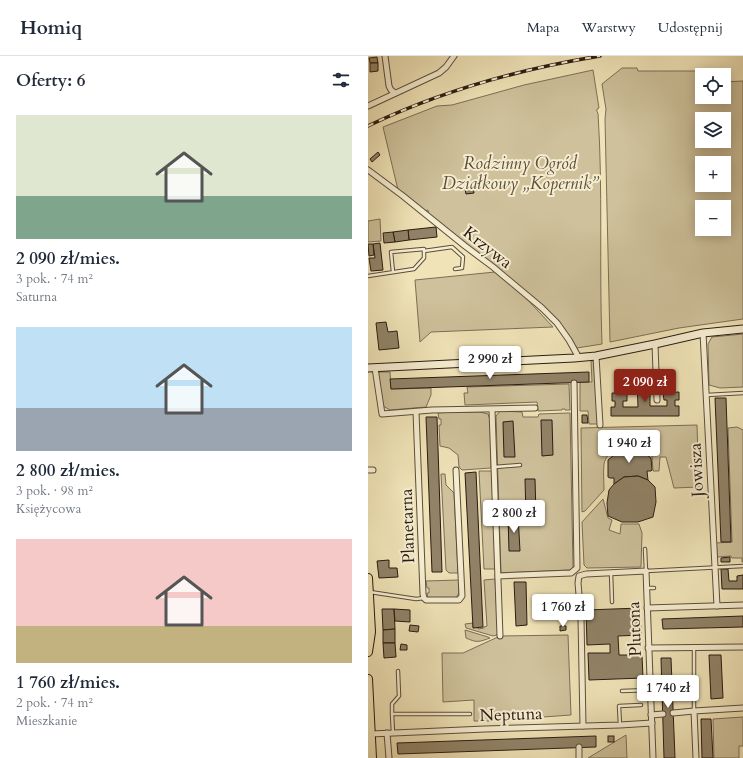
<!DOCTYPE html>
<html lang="pl">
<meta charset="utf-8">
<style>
:root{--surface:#fff;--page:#f2f2f3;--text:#1f2937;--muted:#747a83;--line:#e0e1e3;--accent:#8f2418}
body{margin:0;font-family:Cardo,serif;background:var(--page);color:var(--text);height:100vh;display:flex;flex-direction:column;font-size:15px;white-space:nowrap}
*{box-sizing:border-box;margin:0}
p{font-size:13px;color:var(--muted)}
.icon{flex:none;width:22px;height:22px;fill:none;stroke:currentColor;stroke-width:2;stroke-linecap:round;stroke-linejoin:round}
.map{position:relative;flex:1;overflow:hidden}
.drawer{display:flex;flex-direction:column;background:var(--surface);width:368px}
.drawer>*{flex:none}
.buttons{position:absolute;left:327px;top:12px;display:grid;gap:8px}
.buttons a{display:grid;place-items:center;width:36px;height:36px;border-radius:0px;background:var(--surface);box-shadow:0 2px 10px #0003;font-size:20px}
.price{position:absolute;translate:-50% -34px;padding:0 9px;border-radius:4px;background:#fff;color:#222;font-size:13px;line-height:26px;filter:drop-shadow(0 1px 2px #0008)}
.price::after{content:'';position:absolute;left:50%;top:24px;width:12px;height:9px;margin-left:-6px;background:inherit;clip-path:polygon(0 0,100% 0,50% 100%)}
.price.selected{background:var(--accent);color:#fff}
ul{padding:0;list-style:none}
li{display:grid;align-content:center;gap:8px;height:212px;padding:0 16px}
li span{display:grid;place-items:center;height:124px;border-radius:0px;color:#555}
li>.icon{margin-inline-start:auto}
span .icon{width:72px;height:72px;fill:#fffc;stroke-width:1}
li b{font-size:17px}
h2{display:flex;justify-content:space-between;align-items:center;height:48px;padding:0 16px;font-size:17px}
header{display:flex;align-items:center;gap:24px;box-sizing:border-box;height:56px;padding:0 20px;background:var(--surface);border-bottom:1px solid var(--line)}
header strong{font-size:19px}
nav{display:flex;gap:22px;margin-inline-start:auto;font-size:14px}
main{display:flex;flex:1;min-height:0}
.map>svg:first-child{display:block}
.green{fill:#cec19b;stroke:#7c6e56;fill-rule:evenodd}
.building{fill:#918368;stroke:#2b1b12}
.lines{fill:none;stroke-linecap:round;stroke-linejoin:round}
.lane-casing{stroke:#5c4d3b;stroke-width:4.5}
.street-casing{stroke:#5c4d3b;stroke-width:7}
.secondary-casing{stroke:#2b1b12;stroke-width:9}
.primary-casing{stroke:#2b1b12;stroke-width:10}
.lane{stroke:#f5edd0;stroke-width:2.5}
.street{stroke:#f5edd0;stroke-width:5}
.secondary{stroke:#f5edd0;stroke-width:7}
.primary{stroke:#efe3b7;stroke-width:8}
.rail-casing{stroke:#2b1b12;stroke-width:3.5}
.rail{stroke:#f5edd0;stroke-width:2;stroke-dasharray:6;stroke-linecap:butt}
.labels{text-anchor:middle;stroke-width:4;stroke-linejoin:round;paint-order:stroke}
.park-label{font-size:17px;font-style:italic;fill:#5c4d3b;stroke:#f5edd0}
.street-label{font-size:17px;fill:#2b1b12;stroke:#f5edd0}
</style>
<header>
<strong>Homiq</strong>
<nav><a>Mapa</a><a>Warstwy</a><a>Udostępnij</a></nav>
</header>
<main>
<section class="drawer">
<h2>Oferty: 6<svg class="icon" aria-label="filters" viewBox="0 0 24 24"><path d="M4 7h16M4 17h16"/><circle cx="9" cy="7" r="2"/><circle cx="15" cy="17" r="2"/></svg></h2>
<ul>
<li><span style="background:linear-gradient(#dfe7d0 65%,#7fa58c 0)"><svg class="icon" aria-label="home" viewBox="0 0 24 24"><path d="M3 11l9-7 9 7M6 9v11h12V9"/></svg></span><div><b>2 090 zł/mies.</b><p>3 pok. · 74 m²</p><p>Saturna</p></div></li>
<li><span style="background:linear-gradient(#bfe0f5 65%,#9aa5b1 0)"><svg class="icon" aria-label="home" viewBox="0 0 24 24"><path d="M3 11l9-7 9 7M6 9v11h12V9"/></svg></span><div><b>2 800 zł/mies.</b><p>3 pok. · 98 m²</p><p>Księżycowa</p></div></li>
<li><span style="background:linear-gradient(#f6c9c9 70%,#c2b280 0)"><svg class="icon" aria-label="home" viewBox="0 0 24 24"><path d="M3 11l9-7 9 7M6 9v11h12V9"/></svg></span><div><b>1 760 zł/mies.</b><p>2 pok. · 74 m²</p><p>Mieszkanie</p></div></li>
</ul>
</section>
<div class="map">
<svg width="375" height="702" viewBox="0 0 375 702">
<rect width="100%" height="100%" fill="#efe3b7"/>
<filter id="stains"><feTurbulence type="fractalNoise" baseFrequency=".005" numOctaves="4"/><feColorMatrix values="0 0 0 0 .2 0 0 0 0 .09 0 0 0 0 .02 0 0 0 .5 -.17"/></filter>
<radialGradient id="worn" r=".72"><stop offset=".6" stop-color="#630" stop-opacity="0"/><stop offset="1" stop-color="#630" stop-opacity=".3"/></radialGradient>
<!-- green -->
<g class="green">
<path d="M254,12H269L270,15H353L354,19H334V41H356V26L375,25V263L311,272L242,286L237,63L238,53L234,28ZM334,63H356V85H334ZM334,107H356V129H334ZM334,151H356V173H334Z"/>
<path d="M225,14L231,52L229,53V56L230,57C235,134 231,211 234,288L209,292L187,262L61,159L60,154L56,155L30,134L15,71L69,50L84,49L156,29Z"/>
<polygon points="12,163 13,185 0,186 0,165"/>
<polygon points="127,216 157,241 185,271 63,276 52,286 47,224"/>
<polygon points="375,278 375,331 352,332 341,329 340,288 344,281"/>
<polygon points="223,305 227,305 230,368 221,368 220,355 212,355 212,326 224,326"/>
<polygon points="12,316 22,316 23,333 63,332 63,339 58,351 22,354 15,350 10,320 10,318"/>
<polygon points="201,328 202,354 197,354 197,353 194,353 194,354 170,355 169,346 97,349 96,337 100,337 99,331"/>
<polygon points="132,355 154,356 155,361 170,361 171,358 202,357 205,511 202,514 133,517 128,360"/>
<polygon points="82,356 112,356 120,358 123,367 123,412 94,414 91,411 90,399 81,392 72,390 71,369 73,369 73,363 71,363 70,357"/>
<path d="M329,369L331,431L306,432L298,401H292L291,415H285L284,400C271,388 263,378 247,393C242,396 237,402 236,408C235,416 236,425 236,434L217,455L214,456L213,372Z"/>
<polygon points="369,371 375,374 375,506 374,506 374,502 364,502 363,500 349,501 348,487 364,486 360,372"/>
<polygon points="111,415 125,415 128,513 116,513"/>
<polygon points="73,418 77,418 78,429 86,437 90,517 81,517 78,514"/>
<polygon points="235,443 240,462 244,464 241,474 252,478 253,468 271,468 274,477 273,511 219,512 216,509 214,466"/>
<polygon points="127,523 130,577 129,579 125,580 98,572 97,568 105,567 105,571 110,571 110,573 116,572 116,571 119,570 116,524"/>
<polygon points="91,524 91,537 88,542 60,542 59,537 61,537 61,532 59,532 58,525"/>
<path d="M97,574L120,581L122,582C111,586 109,587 98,582Z"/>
<polygon points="200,579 203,659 120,665 106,665 106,644 75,646 74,597 95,597 132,580"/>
<polygon points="375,661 375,690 371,690 371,702 346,702 345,663"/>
<polygon points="258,679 259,702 220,702"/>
</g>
<!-- building -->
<g class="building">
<polygon points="9,1 10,7 2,7 1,2"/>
<polygon points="2,7 10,7 10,15 2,16"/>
<polygon points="10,96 12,99 4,106 2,103"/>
<polygon points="103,102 104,110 101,111 99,103"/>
<polygon points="105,131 106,137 98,138 97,133"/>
<polygon points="68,171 69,181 41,184 40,174"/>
<polygon points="40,174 41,184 27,186 25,176"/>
<polygon points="25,176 27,186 16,187 15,177"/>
<polygon points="12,187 15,214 3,215 1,202 7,202 5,188"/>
<polygon points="0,188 5,188 6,199 1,200"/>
<polygon points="18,266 20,276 29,275 31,292 11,294 8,267"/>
<polygon points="221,316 221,326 23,333 22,323"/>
<polygon points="269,323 282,323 282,350 299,350 299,344 296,344 295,337 311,336 311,344 307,344 307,350 311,350 311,360 243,360 243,351 247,351 247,345 244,345 244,337 259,337 259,345 255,345 255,351 270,351"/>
<polygon points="347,342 358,342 363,486 353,486"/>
<polygon points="214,359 219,359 220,367 214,367"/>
<polygon points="58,361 69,361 74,516 64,516"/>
<polygon points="173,364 184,364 185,399 174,400"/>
<polygon points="145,365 147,401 136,401 135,366"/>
<polygon points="260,387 263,387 268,391 268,392 269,393 274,393 275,398 276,397 278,399 279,399 283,402 284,414 283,415 279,415 280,424 270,420 256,421 246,428 246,422 242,422 240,421 240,404 246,399 249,399 248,394 254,394 255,392 255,391"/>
<polygon points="108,416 115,571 105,572 97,417"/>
<polygon points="270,420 280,424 287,431 288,446 285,461 270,466 254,466 240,460 239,447 241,434 246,428 256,421"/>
<polygon points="157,423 167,423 168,459 158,459"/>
<polygon points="150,459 152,495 141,495 140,460"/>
<polygon points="362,501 362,506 353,506 353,502"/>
<polygon points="21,504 21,512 29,512 30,521 11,522 9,505"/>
<polygon points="353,513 360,513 361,525 369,525 369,520 375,519 375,533 354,533"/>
<polygon points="146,526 158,526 159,569 148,570"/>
<polygon points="272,552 273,579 250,580 251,599 274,599 275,622 221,624 220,597 242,597 242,588 219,589 218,554"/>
<polygon points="14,553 26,553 27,573 15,574"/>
<polygon points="26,553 42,554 42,566 27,565"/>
<polygon points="375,560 375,571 295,573 294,563"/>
<polygon points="42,569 51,570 50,576 41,575"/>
<polygon points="192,570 198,570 198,574 192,575"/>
<polygon points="27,573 27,587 15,587 15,574"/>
<polygon points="15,587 27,587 28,601 16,602"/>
<polygon points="33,588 39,589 39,594 32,594"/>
<polygon points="341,599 353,599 355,642 343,643"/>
<polygon points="293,602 303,602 307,702 296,702"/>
<polygon points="333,663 343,663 345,702 334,702"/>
<polygon points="228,680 228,691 30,698 29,687"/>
<rect x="240" y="680" width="6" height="6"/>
</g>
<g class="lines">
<defs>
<g id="lane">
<polyline points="56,195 84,191 95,201 94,212 87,213"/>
<polyline points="0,220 46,213 56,202 56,193 23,196 25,216"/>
<polyline points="339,339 375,337"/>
<polyline points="127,411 152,409"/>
<polyline points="277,493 278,515 375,510"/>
<polyline points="243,517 244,546"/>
<polyline points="279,532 286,532"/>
<polyline points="2,536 48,543 56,542"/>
<polyline points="326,592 326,654"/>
<polyline points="254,635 282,634"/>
<polyline points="24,658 24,648 31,640 30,615"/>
<polyline points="252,669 251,650 273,649"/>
<polyline points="25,677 24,658 102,658"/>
</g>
<g id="street">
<polyline points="17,0 21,30 23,34 27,37"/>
<polyline points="0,50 71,17 78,11 86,0"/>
<polyline points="0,114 35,140 97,190 125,211 174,252 189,267 201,284 211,302"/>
<polyline points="335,277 349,550"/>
<polyline points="287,288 289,344"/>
<polyline points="228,300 232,369"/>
<polyline points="7,312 14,358 64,354 167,352"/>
<polyline points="124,354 132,580"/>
<polyline points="48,356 55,538 56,542 58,544 91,544 94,540 88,414"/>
<polyline points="0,414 5,414"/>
<polyline points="130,520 203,517 209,512 206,327"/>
<polyline points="279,552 375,549"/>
<polyline points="280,592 375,591"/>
<polyline points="305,657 326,655"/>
<polyline points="283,659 295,658"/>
<polyline points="215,670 213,562 210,527 211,520 218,518 278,515 285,702"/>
<polyline points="19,677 21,702"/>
<polyline points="3,678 117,673 252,669 284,667"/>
<polyline points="211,691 211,702"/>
<polyline points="328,702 326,655 375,652"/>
</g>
<polyline id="secondary" points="0,312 206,302 228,300 287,288 335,277 375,273"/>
<g id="primary">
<polyline points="0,522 3,576 0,596"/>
<polyline points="0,623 4,702"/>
</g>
</defs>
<!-- lane casing -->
<use href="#lane" class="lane-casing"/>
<!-- street casing -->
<use href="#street" class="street-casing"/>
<!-- secondary casing -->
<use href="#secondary" class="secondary-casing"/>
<!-- primary casing -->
<use href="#primary" class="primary-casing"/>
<!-- lane -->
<use href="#lane" class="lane"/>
<!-- street -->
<use href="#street" class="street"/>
<!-- secondary -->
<use href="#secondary" class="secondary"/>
<!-- primary -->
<use href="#primary" class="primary"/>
<defs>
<path id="rail" d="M0,70C73,35 152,13 232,0"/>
</defs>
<!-- rail casing -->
<use href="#rail" class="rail-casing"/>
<!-- rail -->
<use href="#rail" class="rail"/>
</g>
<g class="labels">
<!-- park labels -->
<g class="park-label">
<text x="152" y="113">Rodzinny Ogród<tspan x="152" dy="20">Działkowy „Kopernik”</tspan></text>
</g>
<!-- street labels -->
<g class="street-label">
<text transform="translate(120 191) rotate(38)" y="6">Krzywa</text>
<text transform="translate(328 414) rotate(-93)" y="6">Jowisza</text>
<text transform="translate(39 470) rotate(-92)" y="6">Planetarna</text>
<text transform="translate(266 573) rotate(-92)" y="6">Plutona</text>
<text transform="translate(143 658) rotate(-2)" y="6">Neptuna</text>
</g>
</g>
<rect width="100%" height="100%" filter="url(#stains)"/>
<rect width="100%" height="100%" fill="url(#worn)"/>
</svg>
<div class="buttons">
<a><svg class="icon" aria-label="locate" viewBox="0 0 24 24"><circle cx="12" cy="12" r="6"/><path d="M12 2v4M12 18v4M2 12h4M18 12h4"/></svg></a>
<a><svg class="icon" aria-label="layers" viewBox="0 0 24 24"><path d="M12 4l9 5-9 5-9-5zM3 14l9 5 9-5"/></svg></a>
<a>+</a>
<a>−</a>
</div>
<b class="price" style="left:122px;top:324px">2 990 zł</b>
<b class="price selected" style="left:277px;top:347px">2 090 zł</b>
<b class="price" style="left:261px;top:408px">1 940 zł</b>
<b class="price" style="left:146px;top:478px">2 800 zł</b>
<b class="price" style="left:195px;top:572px">1 760 zł</b>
<b class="price" style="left:300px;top:653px">1 740 zł</b>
</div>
</main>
